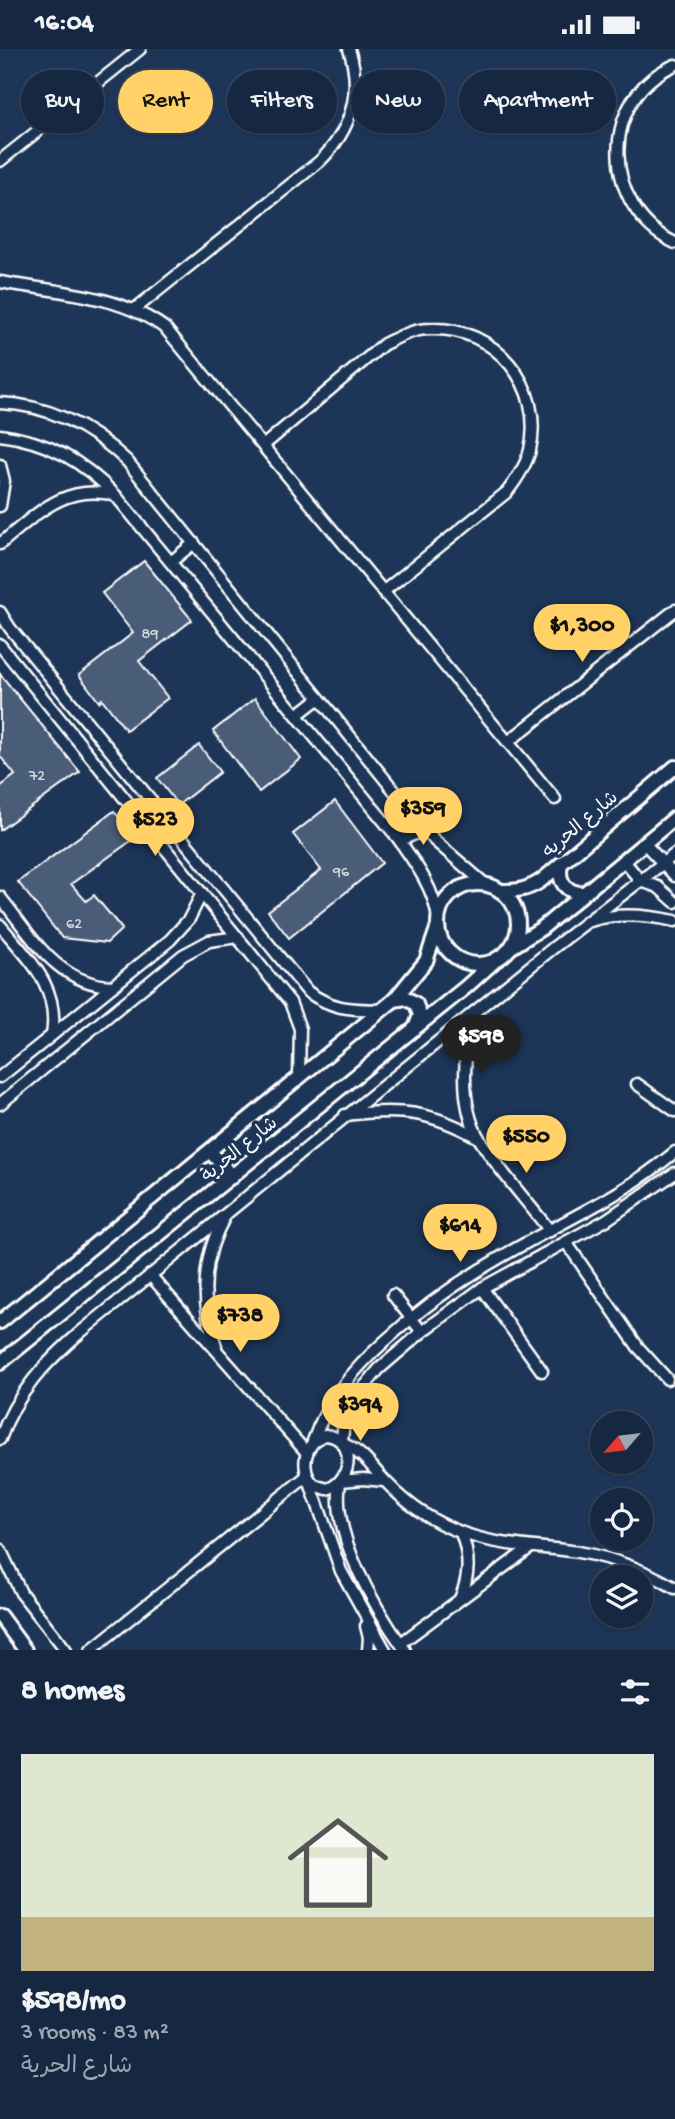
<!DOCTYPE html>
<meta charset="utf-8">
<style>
:root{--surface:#162841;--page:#23344c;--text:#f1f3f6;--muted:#9ea6b1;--line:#35445a;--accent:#ffd166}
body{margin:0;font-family:"Gochi Hand","Playpen Sans Arabic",sans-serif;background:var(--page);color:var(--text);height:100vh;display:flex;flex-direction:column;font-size:26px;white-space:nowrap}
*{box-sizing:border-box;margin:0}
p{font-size:23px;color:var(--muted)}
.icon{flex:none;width:38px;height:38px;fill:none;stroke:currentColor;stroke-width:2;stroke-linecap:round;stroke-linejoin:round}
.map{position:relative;height:1601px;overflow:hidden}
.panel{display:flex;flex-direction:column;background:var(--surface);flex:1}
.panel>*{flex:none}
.banner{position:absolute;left:21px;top:21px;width:634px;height:63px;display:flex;gap:14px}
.needle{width:46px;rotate:242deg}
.controls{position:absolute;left:590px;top:1362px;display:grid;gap:14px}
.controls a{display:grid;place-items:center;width:63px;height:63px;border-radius:50%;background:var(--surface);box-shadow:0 2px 5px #0004,0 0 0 2px var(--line);font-size:35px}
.price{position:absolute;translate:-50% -60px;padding:0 16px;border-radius:24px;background:var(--accent);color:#111;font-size:23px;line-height:46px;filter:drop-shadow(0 2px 4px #0008)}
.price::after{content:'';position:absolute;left:50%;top:42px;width:21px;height:16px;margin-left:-10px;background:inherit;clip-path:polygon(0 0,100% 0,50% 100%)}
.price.active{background:#222;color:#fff}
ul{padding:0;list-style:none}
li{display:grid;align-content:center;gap:14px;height:371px;padding:0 21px}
li span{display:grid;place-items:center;height:217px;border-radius:0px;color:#555}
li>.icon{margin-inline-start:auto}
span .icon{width:126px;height:126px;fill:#fffc;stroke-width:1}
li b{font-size:30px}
h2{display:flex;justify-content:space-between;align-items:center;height:84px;padding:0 21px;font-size:30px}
.pill{padding:0 24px;border-radius:32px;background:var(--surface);box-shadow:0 2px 5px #0004,0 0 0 2px var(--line);font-size:24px;line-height:63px}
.pill.active{background:var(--accent);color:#111}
.status{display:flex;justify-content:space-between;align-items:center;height:49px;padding:0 35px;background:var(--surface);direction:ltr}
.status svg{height:19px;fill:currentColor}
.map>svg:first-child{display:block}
.building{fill:#4a5d79;stroke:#fff;stroke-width:2}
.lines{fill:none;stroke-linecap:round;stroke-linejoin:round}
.minor-casing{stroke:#fff;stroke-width:15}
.tertiary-casing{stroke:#fff;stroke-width:18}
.minor{stroke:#1d3557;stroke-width:10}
.tertiary{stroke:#1d3557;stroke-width:12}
.labels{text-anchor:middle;stroke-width:7;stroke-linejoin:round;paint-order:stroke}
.number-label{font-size:16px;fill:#d2d6de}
.street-label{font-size:19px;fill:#fff;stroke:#1d3557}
</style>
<div class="status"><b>16:04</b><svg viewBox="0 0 49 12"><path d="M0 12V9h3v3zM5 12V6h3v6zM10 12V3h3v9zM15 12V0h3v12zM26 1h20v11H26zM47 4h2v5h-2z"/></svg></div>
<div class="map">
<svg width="675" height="1601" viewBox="0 0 675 1601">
<rect width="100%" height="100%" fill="#1d3557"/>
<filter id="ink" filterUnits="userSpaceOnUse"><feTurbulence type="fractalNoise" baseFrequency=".0143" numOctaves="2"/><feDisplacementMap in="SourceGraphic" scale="14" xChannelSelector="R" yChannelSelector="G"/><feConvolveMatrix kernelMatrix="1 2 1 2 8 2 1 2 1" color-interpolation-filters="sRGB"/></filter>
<g filter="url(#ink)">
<!-- building -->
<g class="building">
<polygon points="144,512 192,571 139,612 168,649 126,681 102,650 99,653 79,626 133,584 102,544"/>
<polygon points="0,625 80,723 0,781 0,738 15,726 0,707"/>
<polygon points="255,649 301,710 259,743 213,682"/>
<polygon points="199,696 220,723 178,756 157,729"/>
<polygon points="335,752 382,814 289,889 268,862 321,821 293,785"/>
<polygon points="114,762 135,789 71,835 86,852 94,846 122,880 107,894 62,889 18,833"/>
</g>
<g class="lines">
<defs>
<g id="minor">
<path d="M675,16C597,49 602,160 675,194"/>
<polyline points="0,112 140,0"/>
<path d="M0,233C56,243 120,245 166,280L555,750"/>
<path d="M135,260L320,112C351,81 363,43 349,0"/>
<path d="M0,354C49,356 91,378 127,412L435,792L485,835"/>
<path d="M0,386C48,392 83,412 116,447L397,788C415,814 433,837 438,869"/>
<path d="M264,396L384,295C399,288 413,280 430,280C495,277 545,337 530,401C526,417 517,430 507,443L384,542"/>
<polyline points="0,416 4,432 0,457"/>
<path d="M0,495C37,465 64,434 115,446"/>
<polyline points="172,512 194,494"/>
<path d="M0,563L10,579L308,943C334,961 351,960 381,961"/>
<polyline points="0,596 290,953 300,980 299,1028"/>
<polyline points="297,666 319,649"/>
<polyline points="508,693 675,561"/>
<polyline points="397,788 406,789 415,785 418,771"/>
<polyline points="644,794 675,827"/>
<polyline points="623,811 641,832 658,838 675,853"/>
<path d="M0,848C32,887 57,936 113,937"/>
<path d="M590,872C618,863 647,866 675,872"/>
<path d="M0,876C29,911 60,937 52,986"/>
<path d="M474,963C464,1001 458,1055 480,1091C500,1123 527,1152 550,1182"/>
<polyline points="0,1028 170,891 189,870 202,844"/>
<polyline points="637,1035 675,1062"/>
<polyline points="0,1055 183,906 209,892 238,888"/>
<path d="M345,1066C399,1059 431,1062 479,1089"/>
<polyline points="566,1193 638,1298 667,1330"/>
<polyline points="150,1226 307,1404"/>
<polyline points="482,1239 542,1322"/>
<polyline points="393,1246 422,1283"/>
<path d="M216,1297C200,1253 202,1208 225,1167"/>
<path d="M325,1386C356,1388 354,1432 327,1440L314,1436C299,1420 304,1393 325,1386Z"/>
<path d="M0,1390C16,1344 46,1313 82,1282L553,899L675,805"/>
<path d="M313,1392C327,1352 353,1321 384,1293C420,1260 459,1232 501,1208C562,1172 620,1149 675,1103"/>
<polyline points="342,1393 344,1370 355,1349 379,1320 422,1283 482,1239 606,1171 675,1124"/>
<path d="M344,1395C367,1407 370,1417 387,1434C408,1456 434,1474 463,1484C496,1496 529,1497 563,1501C602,1505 642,1519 675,1539"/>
<polyline points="309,1431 341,1522 385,1601"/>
<polyline points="341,1432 363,1430 384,1432"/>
<path d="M340,1434C331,1486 375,1559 405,1601"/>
<polyline points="0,1500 21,1544 66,1601"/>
<path d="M460,1550C470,1526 470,1508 461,1484"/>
<polyline points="366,1577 369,1589 368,1601"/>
<polyline points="401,1594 531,1498"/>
<polyline points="91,1601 307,1427"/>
</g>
<g id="tertiary">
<path d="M561,815C557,832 566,844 583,844"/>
<circle cx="478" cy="875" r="40"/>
<path d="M500,842C517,842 528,841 542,831L675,718"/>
<polyline points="510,899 542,879 675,769"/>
<polyline points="394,951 406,949 416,955 420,966 416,977"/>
<polyline points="210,1102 232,1128"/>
<polyline points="0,1273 394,951 426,912 438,877"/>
<polyline points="0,1314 466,938 498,909"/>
<polyline points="0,1567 25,1601"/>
</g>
</defs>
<!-- minor casing -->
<use href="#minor" class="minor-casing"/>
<!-- tertiary casing -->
<use href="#tertiary" class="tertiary-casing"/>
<!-- minor -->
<use href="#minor" class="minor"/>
<!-- tertiary -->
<use href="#tertiary" class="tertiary"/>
</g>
</g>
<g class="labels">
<!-- number labels -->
<g class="number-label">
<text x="150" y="589">89</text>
<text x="37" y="731">72</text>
<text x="341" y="827">96</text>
<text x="74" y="879">62</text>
</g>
<!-- street labels -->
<g class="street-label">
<text transform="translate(579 774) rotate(-40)" y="7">شارع الحريه</text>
<text transform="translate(238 1099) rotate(-39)" y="7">شارع الحرية</text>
</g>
</g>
</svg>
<div class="controls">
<a><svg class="needle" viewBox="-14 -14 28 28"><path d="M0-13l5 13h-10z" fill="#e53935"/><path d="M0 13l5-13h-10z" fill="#9ea6b1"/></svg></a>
<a><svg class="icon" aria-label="locate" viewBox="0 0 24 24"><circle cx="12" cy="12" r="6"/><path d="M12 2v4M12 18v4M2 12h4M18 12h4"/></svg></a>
<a><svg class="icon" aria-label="layers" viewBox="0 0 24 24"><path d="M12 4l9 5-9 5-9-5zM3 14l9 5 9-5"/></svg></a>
</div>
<b class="price" style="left:582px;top:615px">$1,300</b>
<b class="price" style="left:423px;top:798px">$359</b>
<b class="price" style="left:155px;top:809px">$523</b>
<b class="price active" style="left:481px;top:1026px">$598</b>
<b class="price" style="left:526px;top:1126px">$550</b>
<b class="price" style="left:460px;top:1215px">$614</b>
<b class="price" style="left:240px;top:1305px">$738</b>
<b class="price" style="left:360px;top:1394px">$394</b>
<div class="banner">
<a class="pill">Buy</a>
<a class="pill active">Rent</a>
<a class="pill">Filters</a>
<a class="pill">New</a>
<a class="pill">Apartment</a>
</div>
</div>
<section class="panel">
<h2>8 homes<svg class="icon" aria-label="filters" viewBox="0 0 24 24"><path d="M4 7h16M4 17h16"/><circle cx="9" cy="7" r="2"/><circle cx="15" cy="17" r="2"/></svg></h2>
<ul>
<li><span style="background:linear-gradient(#dfe7d0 75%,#c2b280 0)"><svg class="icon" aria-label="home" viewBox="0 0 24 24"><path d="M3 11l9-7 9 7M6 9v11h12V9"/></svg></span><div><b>$598/mo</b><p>3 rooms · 83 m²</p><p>شارع الحرية</p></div></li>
</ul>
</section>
